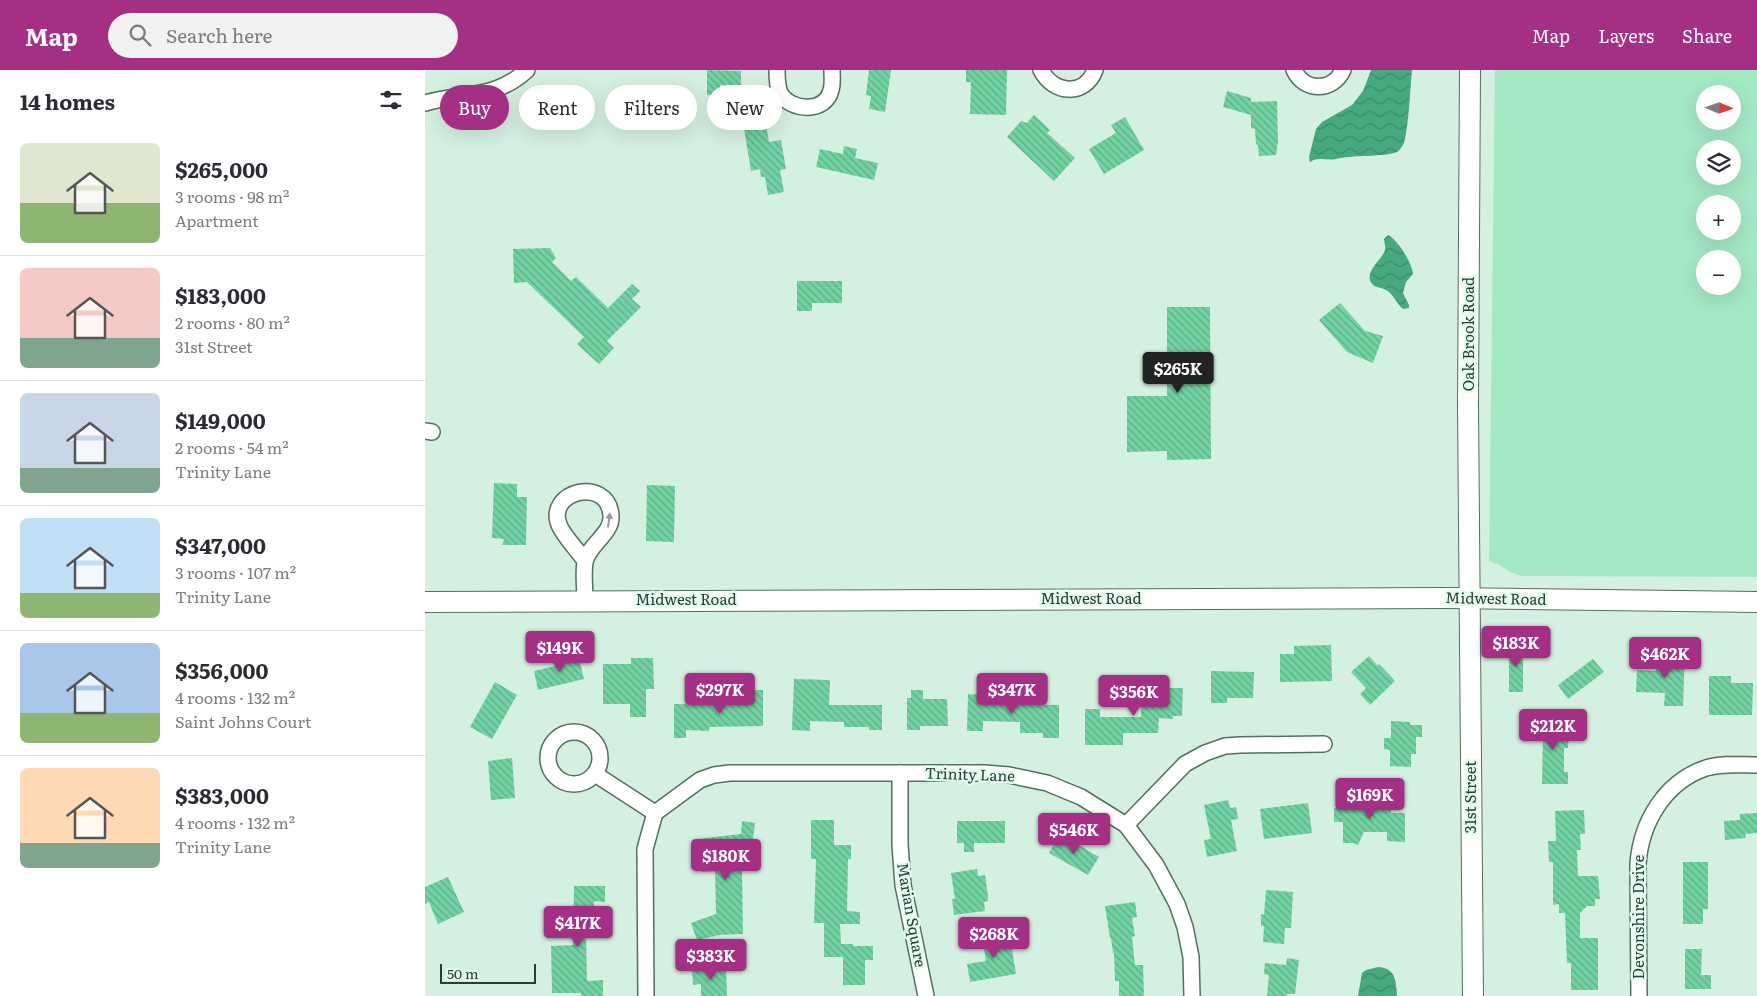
<!DOCTYPE html>
<meta charset="utf-8">
<style>
:root{--surface:#fff;--page:#f2f2f3;--text:#2b2b33;--muted:#7c7c81;--line:#e1e1e2;--accent:#a62f86}
body{margin:0;font-family:Literata,serif;background:var(--page);color:var(--text);height:100vh;display:flex;flex-direction:column;font-size:19px;white-space:nowrap}
*{box-sizing:border-box;margin:0}
p{font-size:16px;color:var(--muted)}
.icon{flex:none;width:28px;height:28px;fill:none;stroke:currentColor;stroke-width:2;stroke-linecap:round;stroke-linejoin:round}
.map{position:relative;flex:1;overflow:hidden}
.side{display:flex;flex-direction:column;background:var(--surface);width:425px}
.side>*{flex:none}
.banner{position:absolute;left:15px;top:15px;width:475px;height:45px;display:flex;gap:10px}
.needle{width:32px;rotate:92deg}
.controls{position:absolute;left:1271px;top:15px;display:grid;gap:10px}
.controls a{display:grid;place-items:center;width:45px;height:45px;border-radius:50%;background:var(--surface);box-shadow:0 5px 20px #0002;font-size:25px}
.scale{position:absolute;left:15px;bottom:12px;width:96px;box-sizing:border-box;padding-left:5px;border:2px solid #2f3a34;border-top:0;font-size:14px;line-height:18px;white-space:nowrap;color:#2f3a34;-webkit-text-stroke:4px #e1fded;paint-order:stroke}
.price{position:absolute;translate:-50% -42px;padding:0 11px;border-radius:5px;background:var(--accent);color:#fff;font-size:16px;line-height:32px;filter:drop-shadow(0 1px 2px #0008)}
.price::after{content:'';position:absolute;left:50%;top:30px;width:15px;height:11px;margin-left:-8px;background:inherit;clip-path:polygon(0 0,100% 0,50% 100%)}
.price.on{background:#222;color:#fff}
ul{padding:0;list-style:none}
li{display:flex;align-items:center;gap:15px;height:125px;padding:0 20px}
li+li{border-top:1px solid var(--line)}
li span{display:grid;place-items:center;flex:none;width:140px;height:100px;border-radius:8px;color:#555}
li>.icon{margin-inline-start:auto}
span .icon{width:60px;height:60px;fill:#fffc;stroke-width:1}
li b{font-size:21px}
h2{display:flex;justify-content:space-between;align-items:center;height:60px;padding:0 20px;font-size:21px}
.chip{padding:0 18px;border-radius:22px;background:var(--surface);box-shadow:0 5px 20px #0002;font-size:18px;line-height:45px}
.chip.on{background:var(--accent);color:#fff}
header{display:flex;align-items:center;gap:30px;box-sizing:border-box;height:70px;padding:0 25px;background:var(--accent);color:#fff}
header strong{font-size:24px}
nav{display:flex;gap:28px;margin-inline-start:auto;font-size:18px}
.search{width:350px;height:45px;background:var(--page);display:flex;align-items:center;gap:12px;box-sizing:border-box;padding:0 18px;border-radius:28px;color:var(--muted);font-size:19px}
main{display:flex;flex:1;min-height:0}
.map>svg:first-child{display:block}
.grass{fill:#a3e9c4;fill-rule:evenodd}
.water{fill:url(#water-waves)}
.building{fill:url(#building-back-hatch)}
.lines{fill:none;stroke-linecap:round;stroke-linejoin:round}
.minor-casing{stroke:#566e61;stroke-width:18}
.major-casing{stroke:#566e61;stroke-width:22}
.minor{stroke:#fff;stroke-width:15}
.major{stroke:#fff;stroke-width:20}
.oneway{fill:#979c9a}
.labels{text-anchor:middle;stroke-width:5;stroke-linejoin:round;paint-order:stroke}
.street-label{font-size:15px;fill:#2f3a34;stroke:#e1fded}
</style>
<header>
<strong>Map</strong>
<div class="search"><svg class="icon" aria-label="search" viewBox="0 0 24 24"><circle cx="10" cy="10" r="6"/><path d="M15 15l6 6"/></svg>Search here</div>
<nav><a>Map</a><a>Layers</a><a>Share</a></nav>
</header>
<main>
<section class="side">
<h2>14 homes<svg class="icon" aria-label="filters" viewBox="0 0 24 24"><path d="M4 7h16M4 17h16"/><circle cx="9" cy="7" r="2"/><circle cx="15" cy="17" r="2"/></svg></h2>
<ul>
<li><span style="background:linear-gradient(#dfe7d0 60%,#8fb573 0)"><svg class="icon" aria-label="home" viewBox="0 0 24 24"><path d="M3 11l9-7 9 7M6 9v11h12V9"/></svg></span><div><b>$265,000</b><p>3 rooms · 98 m²</p><p>Apartment</p></div></li>
<li><span style="background:linear-gradient(#f6c9c9 70%,#7fa58c 0)"><svg class="icon" aria-label="home" viewBox="0 0 24 24"><path d="M3 11l9-7 9 7M6 9v11h12V9"/></svg></span><div><b>$183,000</b><p>2 rooms · 80 m²</p><p>31st Street</p></div></li>
<li><span style="background:linear-gradient(#c9d6e8 75%,#7fa58c 0)"><svg class="icon" aria-label="home" viewBox="0 0 24 24"><path d="M3 11l9-7 9 7M6 9v11h12V9"/></svg></span><div><b>$149,000</b><p>2 rooms · 54 m²</p><p>Trinity Lane</p></div></li>
<li><span style="background:linear-gradient(#bfe0f5 75%,#8fb573 0)"><svg class="icon" aria-label="home" viewBox="0 0 24 24"><path d="M3 11l9-7 9 7M6 9v11h12V9"/></svg></span><div><b>$347,000</b><p>3 rooms · 107 m²</p><p>Trinity Lane</p></div></li>
<li><span style="background:linear-gradient(#a9c7e8 70%,#8fb573 0)"><svg class="icon" aria-label="home" viewBox="0 0 24 24"><path d="M3 11l9-7 9 7M6 9v11h12V9"/></svg></span><div><b>$356,000</b><p>4 rooms · 132 m²</p><p>Saint Johns Court</p></div></li>
<li><span style="background:linear-gradient(#ffd9b3 75%,#7fa58c 0)"><svg class="icon" aria-label="home" viewBox="0 0 24 24"><path d="M3 11l9-7 9 7M6 9v11h12V9"/></svg></span><div><b>$383,000</b><p>4 rooms · 132 m²</p><p>Trinity Lane</p></div></li>
</ul>
</section>
<div class="map">
<svg width="1332" height="926" viewBox="0 0 1332 926">
<defs>
<pattern id="water-waves" width="16" height="10" patternUnits="userSpaceOnUse" patternTransform="scale(1.25)"><rect width="16" height="10" fill="#46aa7c"/><path d="M0 5q4-4 8 0t8 0" fill="none" stroke="#3b8b66"/></pattern>
<pattern id="building-back-hatch" width="6" height="6" patternUnits="userSpaceOnUse" patternTransform="scale(1.25)"><rect width="6" height="6" fill="#71d3a2"/><path d="M-1 5l2 2M0 0l6 6M5-1l2 2" fill="none" stroke="#5dac85"/></pattern>
</defs>
<rect width="100%" height="100%" fill="#d4f0e0"/>
<!-- grass -->
<path class="grass" d="M1070,0H1332V507L1096,506C1081,502 1079,495 1064,491ZM1280,24H1308V51H1280ZM1280,79H1308V106H1280ZM1280,134H1308V161H1280ZM1280,189H1308V216H1280Z"/>
<!-- water -->
<g class="water">
<path d="M946,0H987C985,21 984,54 979,73C977,76 975,80 972,82C961,87 926,85 911,89C902,91 893,86 885,92L884,87L891,59L897,52L927,35L938,21Z"/>
<path d="M963,165C973,170 987,193 988,204L981,212L978,223L984,235V238L978,239C972,234 969,226 963,221C959,218 952,218 948,215C936,203 959,188 960,180C961,177 959,172 959,169Z"/>
<path d="M953,897C971,898 971,911 972,926H933L937,903L941,900Z"/>
</g>
<!-- building -->
<g class="building">
<polygon points="282,0 316,1 316,16 295,15 295,25 282,25"/>
<polygon points="444,0 466,0 460,42 444,39 446,26 441,25"/>
<polygon points="541,0 582,0 581,45 545,44 546,12 541,12"/>
<polygon points="802,21 826,28 826,32 852,31 853,71 851,85 834,86 833,75 831,74 830,59 826,58 826,45 798,37"/>
<polygon points="609,45 625,60 622,63 650,88 629,111 582,67 596,51 602,53"/>
<polygon points="700,47 719,80 679,104 664,79 691,63 686,55"/>
<polygon points="341,54 344,72 356,70 361,99 355,100 359,122 343,125 340,107 336,107 335,99 326,101 319,58"/>
<polygon points="419,76 432,79 430,88 453,93 449,110 391,97 395,79 418,84"/>
<polygon points="125,178 131,188 127,192 146,211 151,207 183,238 207,214 215,221 207,229 216,237 182,271 189,278 174,294 152,274 159,267 102,212 89,213 88,179"/>
<polygon points="372,211 417,211 417,233 387,233 387,241 372,241"/>
<polygon points="915,233 940,261 958,266 948,293 922,282 894,250"/>
<polygon points="742,237 785,237 786,389 742,390 742,381 702,382 702,326 742,326"/>
<polygon points="69,413 92,414 92,427 102,427 101,475 77,475 79,469 67,468"/>
<polygon points="222,415 250,416 249,472 221,471"/>
<polygon points="906,575 907,611 855,612 855,584 869,584 869,576"/>
<rect x="1084" y="575" width="14" height="47"/>
<polygon points="1240,581 1260,582 1258,636 1239,636 1240,623 1211,622 1212,600 1231,601 1231,595 1240,596"/>
<polygon points="153,584 159,609 113,620 109,601 134,595 133,589"/>
<polygon points="944,586 953,596 954,594 970,611 945,635 935,624 941,618 926,602"/>
<polygon points="206,588 228,588 229,619 221,619 221,647 205,647 205,634 178,634 178,594 206,594"/>
<polygon points="1168,589 1179,602 1143,629 1133,615"/>
<polygon points="786,601 829,602 828,628 802,628 802,633 786,633"/>
<polygon points="1284,606 1306,606 1306,613 1328,613 1327,645 1284,645"/>
<polygon points="369,609 405,610 404,635 457,635 457,660 444,660 444,657 419,657 419,652 385,651 385,661 367,660"/>
<polygon points="70,612 92,625 67,669 45,657"/>
<polygon points="716,618 758,618 757,646 748,646 748,649 734,648 733,663 698,663 698,675 660,675 660,639 675,639 675,647 716,647"/>
<polygon points="324,620 338,620 338,656 284,657 284,661 261,660 261,668 249,668 249,634 301,635 301,628 325,628"/>
<polygon points="486,620 498,620 498,629 522,629 523,656 495,656 495,660 482,660 482,628 486,628"/>
<polygon points="557,620 572,620 572,627 581,628 581,634 634,635 634,668 618,668 618,663 595,663 595,652 558,651 558,661 542,661 543,624 557,625"/>
<polygon points="1114,643 1131,644 1131,663 1144,664 1143,678 1139,678 1139,702 1143,702 1143,714 1117,714 1118,662 1114,662"/>
<polygon points="966,651 985,652 985,655 997,655 997,667 991,667 991,684 986,684 986,697 965,696 965,680 959,679 959,668 966,668"/>
<polygon points="87,688 90,728 66,730 63,691"/>
<polygon points="937,723 966,736 966,743 980,743 980,772 962,771 962,762 939,762 933,775 929,773 918,773 918,752 909,752 909,738 921,738 921,730 934,730"/>
<polygon points="803,730 805,738 811,737 813,749 806,750 812,781 782,787 779,770 786,769 779,735"/>
<polygon points="883,733 887,763 839,769 835,739"/>
<polygon points="1159,740 1160,764 1155,764 1156,780 1152,780 1153,806 1173,806 1175,829 1170,829 1170,836 1162,836 1155,843 1155,868 1173,868 1173,920 1146,920 1146,893 1142,893 1140,843 1134,843 1134,834 1128,835 1128,792 1124,792 1123,771 1131,771 1130,741"/>
<polygon points="1332,743 1332,763 1320,764 1321,768 1300,770 1299,751 1315,750 1315,744"/>
<polygon points="386,750 409,750 409,775 426,775 426,789 423,789 422,841 435,842 435,854 415,854 416,874 428,874 428,876 448,876 448,890 440,890 440,915 418,915 418,887 399,887 399,853 389,853 391,789 386,789"/>
<polygon points="317,751 330,753 327,777 329,796 317,798 318,864 294,865 272,870 266,853 291,844 290,801 277,802 273,769 316,764"/>
<polygon points="532,751 580,751 580,773 549,773 549,782 539,782 539,773 532,773"/>
<polygon points="635,764 674,787 663,805 624,783"/>
<polygon points="1258,792 1283,792 1283,839 1278,839 1278,854 1258,854"/>
<polygon points="552,799 553,806 560,805 563,826 563,831 559,832 560,841 529,845 527,829 530,829 526,803"/>
<polygon points="23,807 39,842 13,854 4,832 0,834 0,817"/>
<polygon points="149,816 180,816 180,832 169,831 169,861 161,861 162,911 178,910 178,926 156,926 156,923 127,923 126,876 148,875"/>
<polygon points="841,820 868,822 866,858 860,858 859,874 838,872 839,856 836,856 836,844 839,845"/>
<polygon points="710,832 712,847 707,848 710,866 707,867 710,895 718,895 719,926 694,926 694,911 690,911 689,882 688,883 686,868 685,868 680,836"/>
<polygon points="584,861 591,904 545,912 542,894 561,891 557,866"/>
<polygon points="1260,879 1277,879 1276,905 1286,905 1286,919 1260,919"/>
<polygon points="862,888 874,890 870,924 862,924 862,926 842,926 844,905 839,904 840,893 861,895"/>
<polygon points="267,898 301,898 302,926 276,926 276,914 268,915"/>
</g>
<g class="lines">
<defs>
<g id="minor">
<path d="M352,0C352,8 352,16 355,23C366,42 401,43 406,20C408,14 407,6 407,0"/>
<path d="M616,0C628,24 660,27 670,0"/>
<path d="M869,0C879,22 908,22 918,0"/>
<path d="M0,33C37,22 70,30 102,0"/>
<polyline points="0,361 7,362"/>
<path d="M160,491C153,481 140,467 135,457C118,421 184,405 186,446C187,464 164,474 160,492C158,504 160,518 160,531"/>
<circle cx="149" cy="688" r="26"/>
<polyline points="475,703 475,775 478,815 501,926"/>
<polyline points="170,704 230,743"/>
<polyline points="701,755 760,694 780,683 800,676 815,675 899,674"/>
<polyline points="221,926 220,779 230,743 275,710 289,705 305,703 560,703 584,705 622,713 656,727 701,755 731,795 752,834 760,857 766,887 767,926"/>
<path d="M1214,926L1213,794C1216,752 1240,712 1281,698C1297,693 1316,695 1332,695"/>
</g>
<g id="major">
<polyline points="1045,0 1043,335 1048,926"/>
<polyline points="0,532 1021,528 1332,532"/>
</g>
</defs>
<!-- minor casing -->
<use href="#minor" class="minor-casing"/>
<!-- major casing -->
<use href="#major" class="major-casing"/>
<!-- minor -->
<use href="#minor" class="minor"/>
<!-- major -->
<use href="#major" class="major"/>
</g>
<!-- one-way arrows -->
<defs><path id="oneway-solid" d="M-6-.8H1V-3.2L6.5 0L1 3.2V.8H-6Z" transform="scale(1.25)"/></defs>
<use class="oneway" href="#oneway-solid" transform="translate(184 450) rotate(-82)"/>
<g class="labels">
<!-- street labels -->
<g class="street-label">
<text transform="translate(1044 264) rotate(-90)" y="5">Oak Brook Road</text>
<text x="666" y="534">Midwest Road</text>
<text transform="translate(1071 529) rotate(1)" y="5">Midwest Road</text>
<text x="261" y="535">Midwest Road</text>
<text transform="translate(545 705) rotate(2)" y="5">Trinity Lane</text>
<text transform="translate(1046 727) rotate(-90)" y="5">31st Street</text>
<text transform="translate(486 845) rotate(80)" y="5">Marian Square</text>
<text transform="translate(1214 847) rotate(-90)" y="5">Devonshire Drive</text>
</g>
</g>
</svg>
<div class="controls">
<a><svg class="needle" viewBox="-14 -14 28 28"><path d="M0-13l5 13h-10z" fill="#e53935"/><path d="M0 13l5-13h-10z" fill="#7c7c81"/></svg></a>
<a><svg class="icon" aria-label="layers" viewBox="0 0 24 24"><path d="M12 4l9 5-9 5-9-5zM3 14l9 5 9-5"/></svg></a>
<a>+</a>
<a>−</a>
</div>
<div class="scale">50 m</div>
<b class="price on" style="left:753px;top:324px">$265K</b>
<b class="price" style="left:1091px;top:598px">$183K</b>
<b class="price" style="left:135px;top:603px">$149K</b>
<b class="price" style="left:1240px;top:609px">$462K</b>
<b class="price" style="left:295px;top:645px">$297K</b>
<b class="price" style="left:587px;top:645px">$347K</b>
<b class="price" style="left:709px;top:647px">$356K</b>
<b class="price" style="left:1128px;top:681px">$212K</b>
<b class="price" style="left:945px;top:750px">$169K</b>
<b class="price" style="left:649px;top:785px">$546K</b>
<b class="price" style="left:301px;top:811px">$180K</b>
<b class="price" style="left:153px;top:878px">$417K</b>
<b class="price" style="left:569px;top:889px">$268K</b>
<b class="price" style="left:286px;top:911px">$383K</b>
<div class="banner">
<a class="chip on">Buy</a>
<a class="chip">Rent</a>
<a class="chip">Filters</a>
<a class="chip">New</a>
</div>
</div>
</main>
